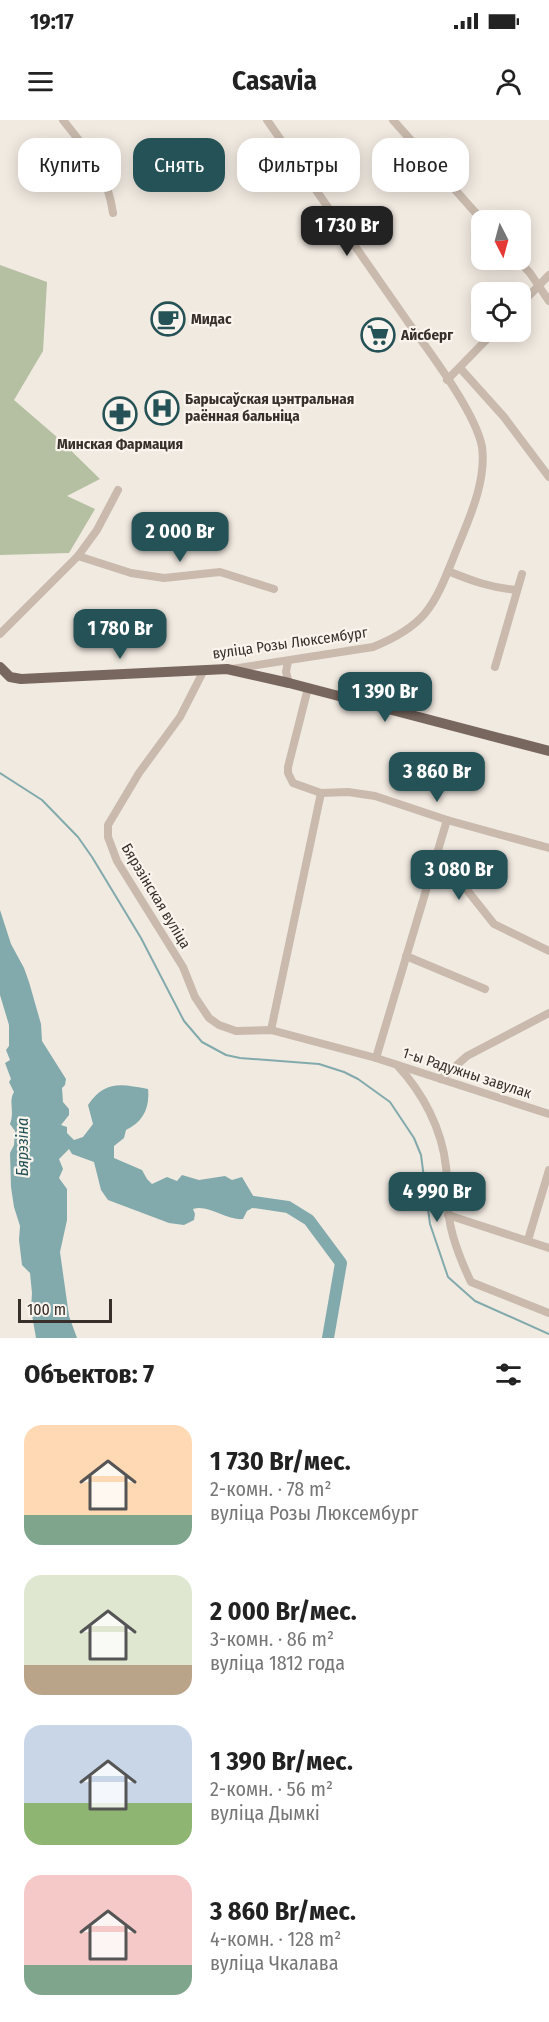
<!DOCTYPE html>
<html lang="ru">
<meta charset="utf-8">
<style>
:root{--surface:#fff;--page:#f2f2f2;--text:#222;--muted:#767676;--accent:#245256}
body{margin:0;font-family:"Fira Sans Condensed",sans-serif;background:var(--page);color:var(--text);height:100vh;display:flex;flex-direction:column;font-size:22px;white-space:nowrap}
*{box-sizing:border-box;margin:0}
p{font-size:20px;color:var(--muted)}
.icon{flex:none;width:33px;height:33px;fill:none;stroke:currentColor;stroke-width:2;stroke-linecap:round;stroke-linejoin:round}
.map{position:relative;height:1218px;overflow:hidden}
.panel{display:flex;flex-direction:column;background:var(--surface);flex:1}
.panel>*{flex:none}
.hud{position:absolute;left:18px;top:18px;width:513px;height:54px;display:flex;gap:12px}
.needle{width:39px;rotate:174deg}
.controls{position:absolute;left:471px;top:90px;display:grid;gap:12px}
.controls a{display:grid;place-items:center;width:60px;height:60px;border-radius:12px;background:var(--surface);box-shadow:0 3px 15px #0003;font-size:30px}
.scale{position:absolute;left:18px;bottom:15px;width:94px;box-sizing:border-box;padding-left:6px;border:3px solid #382f2b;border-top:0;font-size:16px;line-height:21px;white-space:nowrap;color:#382f2b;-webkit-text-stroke:4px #f9f4ed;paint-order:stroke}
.price{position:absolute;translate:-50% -51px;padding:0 14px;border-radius:12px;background:var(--accent);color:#fff;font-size:20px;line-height:39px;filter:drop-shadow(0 2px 3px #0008)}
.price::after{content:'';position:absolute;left:50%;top:36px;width:18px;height:14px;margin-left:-9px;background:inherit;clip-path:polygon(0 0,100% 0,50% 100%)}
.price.active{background:#222;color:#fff}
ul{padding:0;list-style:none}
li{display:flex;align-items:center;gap:18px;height:150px;padding:0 24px}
li span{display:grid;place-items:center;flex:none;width:168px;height:120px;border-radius:18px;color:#555}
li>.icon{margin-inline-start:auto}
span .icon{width:72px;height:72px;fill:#fffc;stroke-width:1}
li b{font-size:26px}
h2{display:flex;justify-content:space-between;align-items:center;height:72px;padding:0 24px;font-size:26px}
.chip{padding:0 21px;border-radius:18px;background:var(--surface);box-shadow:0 3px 15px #0003;font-size:21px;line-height:54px}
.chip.active{background:var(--accent);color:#fff}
.status{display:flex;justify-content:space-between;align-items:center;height:42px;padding:0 30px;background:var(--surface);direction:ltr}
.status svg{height:16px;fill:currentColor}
header{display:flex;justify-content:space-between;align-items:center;height:78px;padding:0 24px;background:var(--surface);font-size:27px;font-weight:700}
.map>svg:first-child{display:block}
.green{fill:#b5bfa1}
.water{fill:#82aaac}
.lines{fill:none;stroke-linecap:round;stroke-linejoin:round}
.stream{stroke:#82aaac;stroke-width:2}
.river{stroke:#82aaac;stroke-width:12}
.minor{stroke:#c9baad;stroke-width:8}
.major{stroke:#78675e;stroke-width:10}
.labels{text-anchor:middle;stroke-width:4.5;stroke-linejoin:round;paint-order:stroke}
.poi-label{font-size:15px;font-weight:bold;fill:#382f2b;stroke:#f9f4ed;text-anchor:start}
.street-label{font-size:15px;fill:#382f2b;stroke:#f9f4ed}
.water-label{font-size:16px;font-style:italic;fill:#245256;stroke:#f9f4ed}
</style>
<div class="status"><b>19:17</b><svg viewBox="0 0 49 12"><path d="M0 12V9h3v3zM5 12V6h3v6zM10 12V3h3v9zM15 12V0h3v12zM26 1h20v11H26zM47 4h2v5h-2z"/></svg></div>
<header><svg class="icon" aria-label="menu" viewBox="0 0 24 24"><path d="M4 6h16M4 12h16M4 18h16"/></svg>Casavia<svg class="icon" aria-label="person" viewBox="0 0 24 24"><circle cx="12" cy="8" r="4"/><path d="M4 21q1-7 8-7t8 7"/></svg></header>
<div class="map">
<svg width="549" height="1218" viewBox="0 0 549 1218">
<rect width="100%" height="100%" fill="#f1eae1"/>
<!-- green -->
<polygon class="green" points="0,145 47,162 43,231 14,280 58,318 100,359 67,376 95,389 69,433 0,435"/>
<!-- water -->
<path class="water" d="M0,790L11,824L24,848L29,862L41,904L42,921L66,959L65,965L62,968L63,982L69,989V995L61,1005L67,1007V1013L74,1020L83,1017L93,1004L88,985C105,960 121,964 148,969C150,988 143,1002 126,1010L124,1018L114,1026V1038L142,1050L147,1059L152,1064L167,1057L177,1061L182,1055L199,1060L225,1056L232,1060L242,1057L255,1079L254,1087L247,1091L243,1099C226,1101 209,1084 193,1089L195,1094L194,1100L184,1105L169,1103L108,1080L101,1070L94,1042L72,1034L69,1029L59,1039L63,1049L59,1058L67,1069V1100L60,1132L69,1196L77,1218H36L31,1189L32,1173L30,1153L22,1145L19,1120L20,1106L14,1087L11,1067L10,1033L14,1025L15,1011L10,1004C15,991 8,982 14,972L9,962L11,959L5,943L10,940L6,930L9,926V905L0,875Z"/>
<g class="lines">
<!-- stream -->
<polyline class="stream" points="0,653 42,680 78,717 92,737 141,818 184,901 202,922 226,935 240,938 319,944 344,952 358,959 390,982 414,1018 421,1035 430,1104 448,1157 475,1181 549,1214"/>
<!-- river -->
<polyline class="river" points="240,1080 288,1087 309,1100 341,1143 328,1218"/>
<!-- minor -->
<g class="minor">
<path d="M63,0C88,32 107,51 113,93"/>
<polyline points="393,0 482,100"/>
<polyline points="518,140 530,153 549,181"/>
<polyline points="520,185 549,155"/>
<polyline points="460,248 504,297 549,357"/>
<polyline points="447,260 494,212"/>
<polyline points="78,436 131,453 164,458 220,452 274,469"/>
<path d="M448,451C472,461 492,468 517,470"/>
<polyline points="0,514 78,436 97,410 118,370"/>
<polyline points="288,541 286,552 289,563"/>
<polyline points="495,547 522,454"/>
<path d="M232,549L373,527C425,506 434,487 454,436C467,403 487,363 482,327C476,293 429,231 408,202C361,134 314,67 267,0"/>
<polyline points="204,550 180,597 139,653 108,705 108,717 117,741 183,847 195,877 209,898 219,905 236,911 271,910 376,938 549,994"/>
<polyline points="308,568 288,647 288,653 293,663 321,673 348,672 375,676 447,700 549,728"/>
<polyline points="432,748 448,754 463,765 494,804 549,831"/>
<polyline points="406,836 485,869"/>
<polyline points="271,910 321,673"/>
<polyline points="376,938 447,700"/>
<path d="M397,945C423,973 442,1009 446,1047C448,1063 446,1081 449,1097C452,1120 461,1141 471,1162L549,1193"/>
<polyline points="441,959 467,936 549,893"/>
<polyline points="448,1095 549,1128"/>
<polyline points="528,1120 549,1050"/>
</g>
<!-- major -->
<polyline class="major" points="0,547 10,557 21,559 227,549 289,563 549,631"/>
</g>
<!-- icons -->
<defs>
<symbol id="cafe-ring" viewBox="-11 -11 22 22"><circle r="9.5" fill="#f9f4ed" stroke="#245256" stroke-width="1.5"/><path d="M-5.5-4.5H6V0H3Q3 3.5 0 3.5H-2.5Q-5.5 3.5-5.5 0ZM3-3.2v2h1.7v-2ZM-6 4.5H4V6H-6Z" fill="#245256"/></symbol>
<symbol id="supermarket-ring" viewBox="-11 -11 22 22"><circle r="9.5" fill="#f9f4ed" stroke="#245256" stroke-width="1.5"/><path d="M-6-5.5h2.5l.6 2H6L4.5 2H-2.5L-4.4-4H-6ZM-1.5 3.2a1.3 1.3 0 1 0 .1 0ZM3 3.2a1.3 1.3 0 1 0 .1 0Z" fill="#245256"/></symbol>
<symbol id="hospital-ring" viewBox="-11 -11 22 22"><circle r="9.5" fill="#f9f4ed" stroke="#245256" stroke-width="1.5"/><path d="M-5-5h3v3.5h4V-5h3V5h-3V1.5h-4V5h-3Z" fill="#245256"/></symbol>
<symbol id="pharmacy-ring" viewBox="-11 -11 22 22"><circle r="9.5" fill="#f9f4ed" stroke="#245256" stroke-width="1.5"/><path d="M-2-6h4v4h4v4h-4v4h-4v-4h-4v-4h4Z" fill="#245256"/></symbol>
</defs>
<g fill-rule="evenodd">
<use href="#cafe-ring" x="149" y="180" width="38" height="38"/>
<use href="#supermarket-ring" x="359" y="196" width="38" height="38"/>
<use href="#hospital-ring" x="143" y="269" width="38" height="38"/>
<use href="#pharmacy-ring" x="101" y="275" width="38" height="38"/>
</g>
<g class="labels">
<!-- poi labels -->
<g class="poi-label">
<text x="191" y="204">Мидас</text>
<text x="401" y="220">Айсберг</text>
<text x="185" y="284">Барысаўская цэнтральная<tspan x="185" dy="17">раённая бальніца</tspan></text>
<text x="120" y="329" text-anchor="middle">Минская Фармация</text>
</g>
<!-- street labels -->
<g class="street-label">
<text transform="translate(290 523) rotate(-8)" y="5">вуліца Розы Люксембург</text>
<text transform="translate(156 776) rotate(59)" y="5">Бярэзінская вуліца</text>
<text transform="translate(467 953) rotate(18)" y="5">1-ы Радужны завулак</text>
</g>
<!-- water labels -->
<g class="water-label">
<text transform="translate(22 1027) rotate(-90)" y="6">Бярэзіна</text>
</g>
</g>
</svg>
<div class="controls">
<a><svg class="needle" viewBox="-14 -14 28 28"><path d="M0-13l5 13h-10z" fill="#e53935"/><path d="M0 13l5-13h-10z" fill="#767676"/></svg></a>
<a><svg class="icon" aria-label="locate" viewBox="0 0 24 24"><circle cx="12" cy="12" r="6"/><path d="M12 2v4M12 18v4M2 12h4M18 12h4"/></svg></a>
</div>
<div class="scale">100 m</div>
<b class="price active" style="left:347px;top:137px">1 730 Br</b>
<b class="price" style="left:180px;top:443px">2 000 Br</b>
<b class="price" style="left:120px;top:540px">1 780 Br</b>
<b class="price" style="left:385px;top:603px">1 390 Br</b>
<b class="price" style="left:437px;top:683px">3 860 Br</b>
<b class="price" style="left:459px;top:781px">3 080 Br</b>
<b class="price" style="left:437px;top:1103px">4 990 Br</b>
<div class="hud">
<a class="chip">Купить</a>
<a class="chip active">Снять</a>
<a class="chip">Фильтры</a>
<a class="chip">Новое</a>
</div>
</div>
<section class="panel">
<h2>Объектов: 7<svg class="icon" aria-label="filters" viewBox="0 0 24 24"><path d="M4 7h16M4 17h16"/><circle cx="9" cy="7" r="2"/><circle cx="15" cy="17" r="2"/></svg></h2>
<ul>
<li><span style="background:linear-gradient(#ffd9b3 75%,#7fa58c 0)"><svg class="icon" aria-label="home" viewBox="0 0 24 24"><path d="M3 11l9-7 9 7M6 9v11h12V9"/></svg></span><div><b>1 730 Br/мес.</b><p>2-комн. · 78 m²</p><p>вуліца Розы Люксембург</p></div></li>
<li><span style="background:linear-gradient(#dfe7d0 75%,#b9a48a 0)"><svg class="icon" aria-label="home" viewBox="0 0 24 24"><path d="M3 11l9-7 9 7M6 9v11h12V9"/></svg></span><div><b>2 000 Br/мес.</b><p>3-комн. · 86 m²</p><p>вуліца 1812 года</p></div></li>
<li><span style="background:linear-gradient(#c9d6e8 65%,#8fb573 0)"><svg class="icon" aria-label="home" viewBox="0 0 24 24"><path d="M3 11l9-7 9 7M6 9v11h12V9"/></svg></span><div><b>1 390 Br/мес.</b><p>2-комн. · 56 m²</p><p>вуліца Дымкі</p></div></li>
<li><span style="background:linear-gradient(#f6c9c9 75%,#7fa58c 0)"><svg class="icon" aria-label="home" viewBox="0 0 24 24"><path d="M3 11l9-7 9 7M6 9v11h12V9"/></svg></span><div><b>3 860 Br/мес.</b><p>4-комн. · 128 m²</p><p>вуліца Чкалава</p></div></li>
</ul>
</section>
